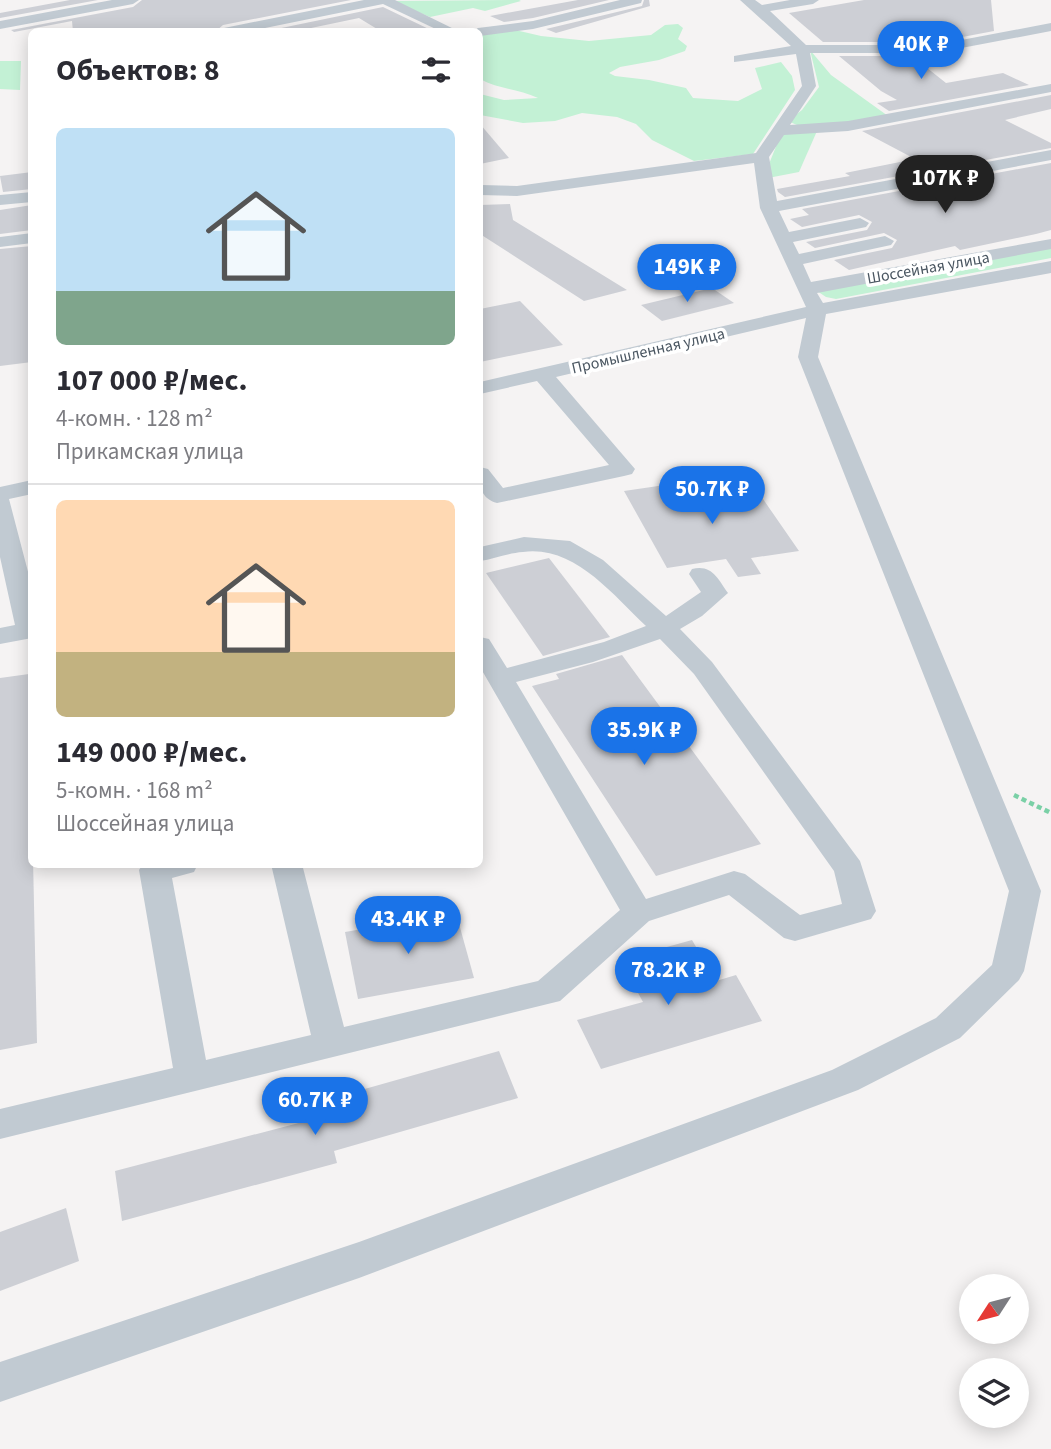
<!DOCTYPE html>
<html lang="ru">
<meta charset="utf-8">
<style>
:root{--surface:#fff;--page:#f7f7f7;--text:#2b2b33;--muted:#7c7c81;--line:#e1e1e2;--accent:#1a73e8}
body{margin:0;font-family:"Source Sans 3",sans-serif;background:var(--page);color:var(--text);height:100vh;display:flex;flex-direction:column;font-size:26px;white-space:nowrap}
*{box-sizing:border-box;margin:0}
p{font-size:23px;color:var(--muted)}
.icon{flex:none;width:38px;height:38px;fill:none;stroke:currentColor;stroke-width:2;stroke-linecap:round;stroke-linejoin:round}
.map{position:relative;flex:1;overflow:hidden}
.side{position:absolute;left:28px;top:28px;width:455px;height:840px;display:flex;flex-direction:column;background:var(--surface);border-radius:10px;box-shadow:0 4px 18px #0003}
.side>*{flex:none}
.needle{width:46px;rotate:234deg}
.controls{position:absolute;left:959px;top:1274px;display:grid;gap:14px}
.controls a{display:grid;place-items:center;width:70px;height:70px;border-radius:50%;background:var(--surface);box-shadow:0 4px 18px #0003;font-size:35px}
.price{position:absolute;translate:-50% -60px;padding:0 16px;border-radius:24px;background:var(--accent);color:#fff;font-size:23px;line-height:46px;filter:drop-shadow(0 2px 4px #0008)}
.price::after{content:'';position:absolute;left:50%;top:42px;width:21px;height:16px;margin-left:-10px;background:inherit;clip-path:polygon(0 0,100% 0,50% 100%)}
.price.active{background:#222;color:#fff}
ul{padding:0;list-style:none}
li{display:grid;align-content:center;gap:14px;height:371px;padding:0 28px}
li+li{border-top:2px solid var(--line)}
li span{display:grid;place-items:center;height:217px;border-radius:10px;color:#555}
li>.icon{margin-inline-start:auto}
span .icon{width:126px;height:126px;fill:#fffc;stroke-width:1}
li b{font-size:30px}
h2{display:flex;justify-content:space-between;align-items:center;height:84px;padding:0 28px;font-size:30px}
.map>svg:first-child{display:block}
.green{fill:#c3f1d5}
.building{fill:#cdcfd5}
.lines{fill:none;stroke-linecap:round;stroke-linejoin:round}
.path{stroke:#7ad0a6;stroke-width:4.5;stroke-dasharray:5 3.5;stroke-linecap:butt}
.minor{fill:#c1cad2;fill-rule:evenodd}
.labels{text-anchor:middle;stroke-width:7;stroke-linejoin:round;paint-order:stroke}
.far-street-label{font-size:16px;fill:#4a5661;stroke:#fff}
</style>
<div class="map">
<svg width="1051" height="1449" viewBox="0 0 1051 1449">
<rect width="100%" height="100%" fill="#f5f3f3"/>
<!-- green -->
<g class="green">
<polygon points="392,1 519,0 521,1 485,11 473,8 430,17"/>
<path d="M678,24L683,28L678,39L687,46L685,51L659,60L620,67L609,73L615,76L649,80L686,88L693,98L738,101L762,89L755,68L781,62L792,76L795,90L753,154L694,161L652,140L636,124L617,117L582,113L555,121L523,123L480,115V94L504,100L538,98C519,89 498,89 480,79V33L511,29L541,36L589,41L651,35L665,25Z"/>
<polygon points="810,50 831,75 888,116 843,125 797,125 790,122 789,120 802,110 819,87"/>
<polygon points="0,61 21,61 20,90 0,89"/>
<polygon points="817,131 799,172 768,178 769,164 781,134"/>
<polygon points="1051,246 1051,258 836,299 826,297 817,291"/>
</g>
<!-- building -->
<g class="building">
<polygon points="70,0 98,0 0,18 0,13"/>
<polygon points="142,0 351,0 223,25 215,32 73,32 72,21 14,32 11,30 133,7"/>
<polygon points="578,0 609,0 533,18 504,22 490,16"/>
<polygon points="644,0 649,0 650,6 556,33 546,29 642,6"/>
<polygon points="864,0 991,0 994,31 957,38 908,42 823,42 789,13"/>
<polygon points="383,7 435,32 382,32 359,18 292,32 262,32"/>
<polygon points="839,56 912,56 946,83 1003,73 1029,85 889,111 877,103 897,100 881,91"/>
<polygon points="1051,95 1051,109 1005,120 1051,143 1051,148 785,197 778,192 777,189 850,176 845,173 915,159 862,131"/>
<polygon points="480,124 509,158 480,164"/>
<polygon points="1051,163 1051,230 1036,234 960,250 955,246 849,270 834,260 892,248 897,240 884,233 815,248 806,242 867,230 872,222 859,215 802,227 790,219 809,215 802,209"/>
<polygon points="32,172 32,189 3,192 0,176"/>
<polygon points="510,204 513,220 627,290 584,301 480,234 480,205"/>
<polygon points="32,205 32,230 0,234 0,210"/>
<polygon points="32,246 32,362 0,366 0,249"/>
<polygon points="712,288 734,303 662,321 641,305"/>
<polygon points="520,301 563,345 480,362 480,309"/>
<polygon points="745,473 799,551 751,558 761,574 738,577 726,559 667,568 624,491 665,485 674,500 729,492 719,477"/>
<polygon points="549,558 610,637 543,656 486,573"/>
<polygon points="622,655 761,844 656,876 532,686 559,679 556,674"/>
<polygon points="29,674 37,1043 0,1050 0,678"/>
<polygon points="456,913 474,978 358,999 345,932"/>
<polygon points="692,940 716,981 736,975 762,1021 601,1069 577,1020 643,1002 620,960"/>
<polygon points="499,1051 518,1098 334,1151 337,1163 122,1221 115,1171 352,1109 347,1094"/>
<polygon points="66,1208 79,1261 0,1291 0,1232"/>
</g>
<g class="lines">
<!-- path -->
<polyline class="path" points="1014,795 1051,813"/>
<!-- minor -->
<g class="minor">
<polygon points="112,0 139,0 133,4 0,29 0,21"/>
<polygon points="364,0 395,0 460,32 442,32 383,4 246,32 218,32 224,28"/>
<polygon points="620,0 642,0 641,3 533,29 480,36 480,32 472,32 478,28 533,21"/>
<path d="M740,0H755L762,5L790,0H819L813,4L770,11L806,45H935L1051,23V31L935,53H810L816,86L790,125L848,121L1051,84V92L848,131L784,135L769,157L777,201L1051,150V160L779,211L789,232L860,218L869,223L866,227L793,242L799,254L885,236L894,241L891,245L803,264L811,282L1051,239V249L817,293L823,303L1051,261V273L826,314L818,357L1041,891L1024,971L1019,980L960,1038L858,1090L359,1278L0,1402V1362L359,1242L832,1070L936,1018L992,965L1009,891L798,357L806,318L556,377L635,469L632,474L624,476L497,503C479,498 479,483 480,467L488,469L503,488L609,465L537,381L480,394V382L806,307L760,208L754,163L517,196L480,195L481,185L517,186L756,153L802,86L796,54L734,62V56L791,46Z"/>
<polygon points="32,192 32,202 0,205 0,195"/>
<polygon points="32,233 32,243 0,247 0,237"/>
<polygon points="32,480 32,494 9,499 32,587 32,638 0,644 0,628 15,625 0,557 0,487"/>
<path d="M524,537L570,541L603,560L666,616L701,592L689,574L692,569C712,564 718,579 728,593L702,616L680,629L712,662L860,861L876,911L871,919L795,941L784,938L729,895L649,921L560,1001L0,1139V1109L173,1068L139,870L143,864H198L194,872L172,878L206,1060L311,1035L271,864H302L344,1027L538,981L620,910L480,667V637L489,639L507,668L604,642L646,626C612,594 574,545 523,552C508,553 494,559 480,561V547ZM660,639L694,674L834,871L842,904L800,915L745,874L734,871L646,899L516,682L593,662Z"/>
</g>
</g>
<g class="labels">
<!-- far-street labels -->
<g class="far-street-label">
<text transform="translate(928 267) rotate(-10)" y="6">Шоссейная улица</text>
<text transform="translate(648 350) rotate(-13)" y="6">Промышленная улица</text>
</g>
</g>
</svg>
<div class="controls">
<a><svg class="needle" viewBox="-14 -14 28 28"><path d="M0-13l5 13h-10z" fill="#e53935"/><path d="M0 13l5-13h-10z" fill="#7c7c81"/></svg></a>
<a><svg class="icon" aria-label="layers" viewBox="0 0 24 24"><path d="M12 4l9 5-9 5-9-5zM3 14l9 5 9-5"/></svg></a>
</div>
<b class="price" style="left:921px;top:81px">40K ₽</b>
<b class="price active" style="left:945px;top:215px">107K ₽</b>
<b class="price" style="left:687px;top:304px">149K ₽</b>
<b class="price" style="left:712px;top:526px">50.7K ₽</b>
<b class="price" style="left:644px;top:767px">35.9K ₽</b>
<b class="price" style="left:408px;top:956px">43.4K ₽</b>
<b class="price" style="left:668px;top:1007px">78.2K ₽</b>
<b class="price" style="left:315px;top:1137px">60.7K ₽</b>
<section class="side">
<h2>Объектов: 8<svg class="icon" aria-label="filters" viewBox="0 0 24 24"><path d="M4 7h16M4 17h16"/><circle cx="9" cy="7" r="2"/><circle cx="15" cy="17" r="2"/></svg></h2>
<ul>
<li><span style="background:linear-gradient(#bfe0f5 75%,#7fa58c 0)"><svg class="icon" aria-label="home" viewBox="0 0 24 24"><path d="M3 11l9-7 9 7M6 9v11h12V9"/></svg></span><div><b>107 000 ₽/мес.</b><p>4-комн. · 128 m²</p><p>Прикамская улица</p></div></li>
<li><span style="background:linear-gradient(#ffd9b3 70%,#c2b280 0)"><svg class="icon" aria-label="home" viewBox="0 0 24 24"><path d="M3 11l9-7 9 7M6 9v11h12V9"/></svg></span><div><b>149 000 ₽/мес.</b><p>5-комн. · 168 m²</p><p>Шоссейная улица</p></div></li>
</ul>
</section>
</div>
